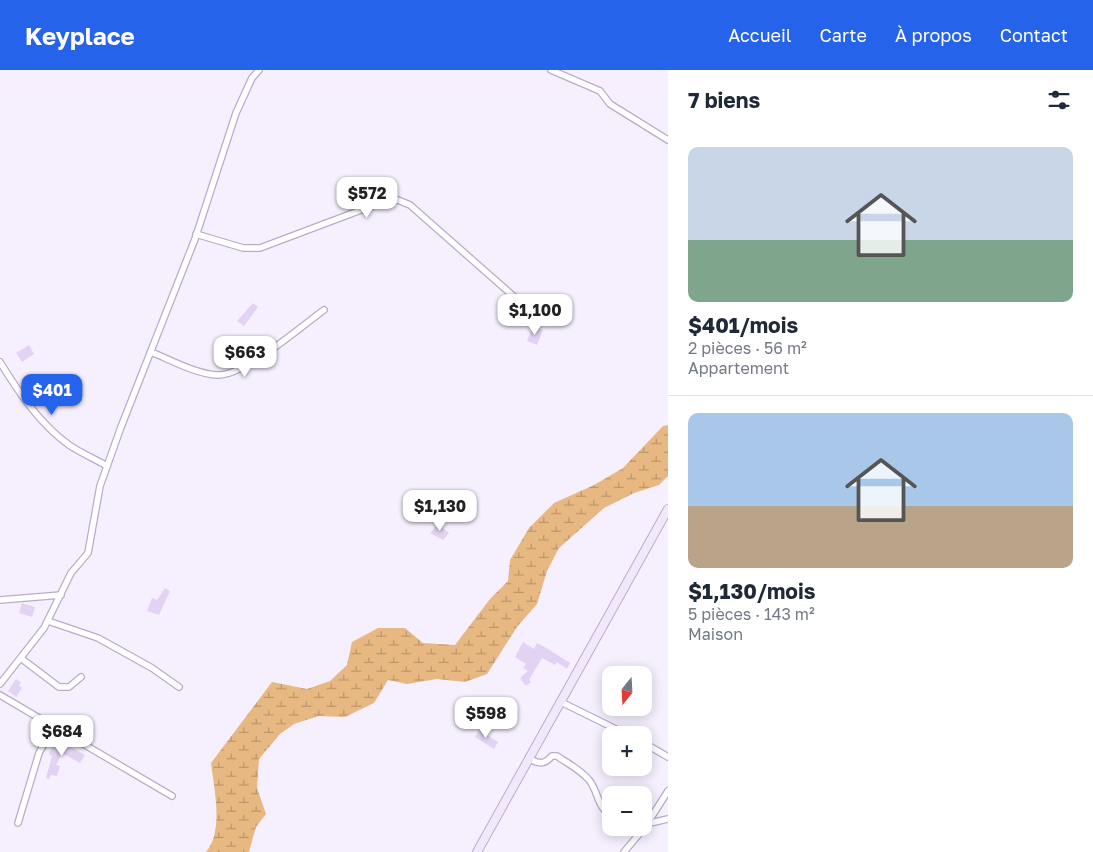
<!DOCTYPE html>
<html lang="fr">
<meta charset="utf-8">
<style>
:root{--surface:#fff;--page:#f2f2f3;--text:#1f2937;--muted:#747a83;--line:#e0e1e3;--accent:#2563eb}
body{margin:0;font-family:"Golos Text",sans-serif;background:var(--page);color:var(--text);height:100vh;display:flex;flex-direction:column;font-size:19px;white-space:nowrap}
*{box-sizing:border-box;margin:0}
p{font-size:16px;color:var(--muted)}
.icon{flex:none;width:28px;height:28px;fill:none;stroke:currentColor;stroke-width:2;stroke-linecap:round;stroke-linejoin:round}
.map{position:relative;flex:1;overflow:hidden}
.details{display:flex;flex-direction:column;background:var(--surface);width:425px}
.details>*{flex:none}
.needle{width:32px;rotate:198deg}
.buttons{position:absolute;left:602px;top:596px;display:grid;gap:10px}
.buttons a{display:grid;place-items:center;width:50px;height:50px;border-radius:10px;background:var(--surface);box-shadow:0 2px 12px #0003;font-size:25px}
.price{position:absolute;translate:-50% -42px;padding:0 11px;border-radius:10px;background:#fff;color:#222;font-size:16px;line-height:32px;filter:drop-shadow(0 1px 2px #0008)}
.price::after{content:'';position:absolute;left:50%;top:30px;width:15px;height:11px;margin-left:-8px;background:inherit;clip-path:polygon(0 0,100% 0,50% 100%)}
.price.selected{background:var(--accent);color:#fff}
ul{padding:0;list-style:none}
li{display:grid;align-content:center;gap:10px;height:265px;padding:0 20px}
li+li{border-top:1px solid var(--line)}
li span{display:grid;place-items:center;height:155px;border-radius:10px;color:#555}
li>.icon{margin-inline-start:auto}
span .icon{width:90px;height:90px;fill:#fffc;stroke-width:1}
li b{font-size:21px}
h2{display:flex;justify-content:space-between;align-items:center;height:60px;padding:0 20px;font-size:21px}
header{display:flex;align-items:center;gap:30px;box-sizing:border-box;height:70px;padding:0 25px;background:var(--accent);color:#fff}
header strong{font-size:24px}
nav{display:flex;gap:28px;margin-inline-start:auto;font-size:18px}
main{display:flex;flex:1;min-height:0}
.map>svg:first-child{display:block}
.wetland{fill:url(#wetland-marsh)}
.building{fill:#e2d3f5}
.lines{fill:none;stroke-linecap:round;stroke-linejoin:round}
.street-casing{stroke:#baabcc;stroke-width:8}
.secondary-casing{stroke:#baabcc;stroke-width:10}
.street{stroke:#fff;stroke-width:5.5}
.secondary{stroke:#f2e8fd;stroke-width:8}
</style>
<header>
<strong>Keyplace</strong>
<nav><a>Accueil</a><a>Carte</a><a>À propos</a><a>Contact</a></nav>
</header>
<main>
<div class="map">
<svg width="668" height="782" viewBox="0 0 668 782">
<defs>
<pattern id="wetland-marsh" width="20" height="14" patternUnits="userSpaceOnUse" patternTransform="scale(1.25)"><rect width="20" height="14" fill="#e7b881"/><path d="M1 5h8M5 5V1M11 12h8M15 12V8" fill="none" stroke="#bc966b"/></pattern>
</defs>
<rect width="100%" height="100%" fill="#f6f0fe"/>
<!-- wetland -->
<path class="wetland" d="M668,355V406L659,415L634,423L604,438L559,478L547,501L537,534L517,557L487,604L465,612L437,609L407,614L388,610L374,633L345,647L319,646L294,654L280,664L259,689L257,718L266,744L256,757L249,782H206C224,761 214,719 211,693L272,612L307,619L330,611L347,595L352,572L378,558H405L423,573L455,575L490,529L508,511L510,490L529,458L554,433L594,415L623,398L663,356Z"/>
<!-- building -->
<g class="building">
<polygon points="253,233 258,237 244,256 237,251"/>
<polygon points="533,256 543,260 537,275 527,271"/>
<polygon points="29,275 34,284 22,292 16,283"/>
<polygon points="438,454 449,463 443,470 430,463"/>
<polygon points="165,518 170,521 159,545 147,541 152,528 157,530"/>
<polygon points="22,533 35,537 32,547 19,543"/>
<polygon points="523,572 534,579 537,573 545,577 570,593 567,599 557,592 555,595 542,588 529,610 531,612 526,616 520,608 528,601 523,598 526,594 515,587"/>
<polygon points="16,609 21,612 19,615 22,618 16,627 8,621"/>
<polygon points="479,660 498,672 494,679 475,667"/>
<polygon points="56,669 85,685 80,693 62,683 56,695 60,696 57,706 51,705 49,709 46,708 52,686 49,684"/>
</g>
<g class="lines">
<defs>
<g id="street">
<polyline points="551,0 600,21 610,34 668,70"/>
<polyline points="196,164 243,178 260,178 377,134 398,130 410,135 519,231"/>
<path d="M151,282C171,290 194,303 216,305C244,307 300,257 324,240"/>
<path d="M0,292C19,323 40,354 69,375C81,383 95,389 107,396"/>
<polyline points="0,530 61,525"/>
<polyline points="48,551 98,568 152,598 179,617"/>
<polyline points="22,589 59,617 69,617 81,607"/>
<polyline points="0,614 44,558 71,503 88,483 100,416 121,357 195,169 236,43 252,8 259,0"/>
<polyline points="0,625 172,726"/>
<polyline points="561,632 628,665"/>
<polyline points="644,673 668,687"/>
<path d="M529,689C540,694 544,695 552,686H557C567,693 581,700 589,710C598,720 597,738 611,745"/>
<polyline points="18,753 39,683 53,658"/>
<polyline points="646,754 668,749"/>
<polyline points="624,782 645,757 668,721"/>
</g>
<polyline id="secondary" points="477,782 668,439"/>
</defs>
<!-- street casing -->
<use href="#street" class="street-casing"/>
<!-- secondary casing -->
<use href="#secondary" class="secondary-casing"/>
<!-- street -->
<use href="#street" class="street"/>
<!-- secondary -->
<use href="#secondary" class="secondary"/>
</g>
</svg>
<div class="buttons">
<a><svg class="needle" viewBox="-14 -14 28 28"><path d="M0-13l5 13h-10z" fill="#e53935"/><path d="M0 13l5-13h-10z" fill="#747a83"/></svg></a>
<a>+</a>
<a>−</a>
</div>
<b class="price" style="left:367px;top:149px">$572</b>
<b class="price" style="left:535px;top:266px">$1,100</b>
<b class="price" style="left:245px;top:308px">$663</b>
<b class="price selected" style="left:52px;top:346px">$401</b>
<b class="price" style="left:440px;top:462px">$1,130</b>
<b class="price" style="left:486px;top:669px">$598</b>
<b class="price" style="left:62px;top:687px">$684</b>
</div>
<section class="details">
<h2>7 biens<svg class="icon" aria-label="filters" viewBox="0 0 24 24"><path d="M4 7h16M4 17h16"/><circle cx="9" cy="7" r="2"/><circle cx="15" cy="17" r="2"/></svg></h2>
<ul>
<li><span style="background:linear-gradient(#c9d6e8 60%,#7fa58c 0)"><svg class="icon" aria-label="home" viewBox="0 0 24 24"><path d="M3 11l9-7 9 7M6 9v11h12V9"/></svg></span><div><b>$401/mois</b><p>2 pièces · 56 m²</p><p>Appartement</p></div></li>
<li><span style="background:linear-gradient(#a9c7e8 60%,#b9a48a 0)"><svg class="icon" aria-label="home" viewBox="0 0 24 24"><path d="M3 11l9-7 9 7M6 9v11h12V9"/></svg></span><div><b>$1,130/mois</b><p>5 pièces · 143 m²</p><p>Maison</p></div></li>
</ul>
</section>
</main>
